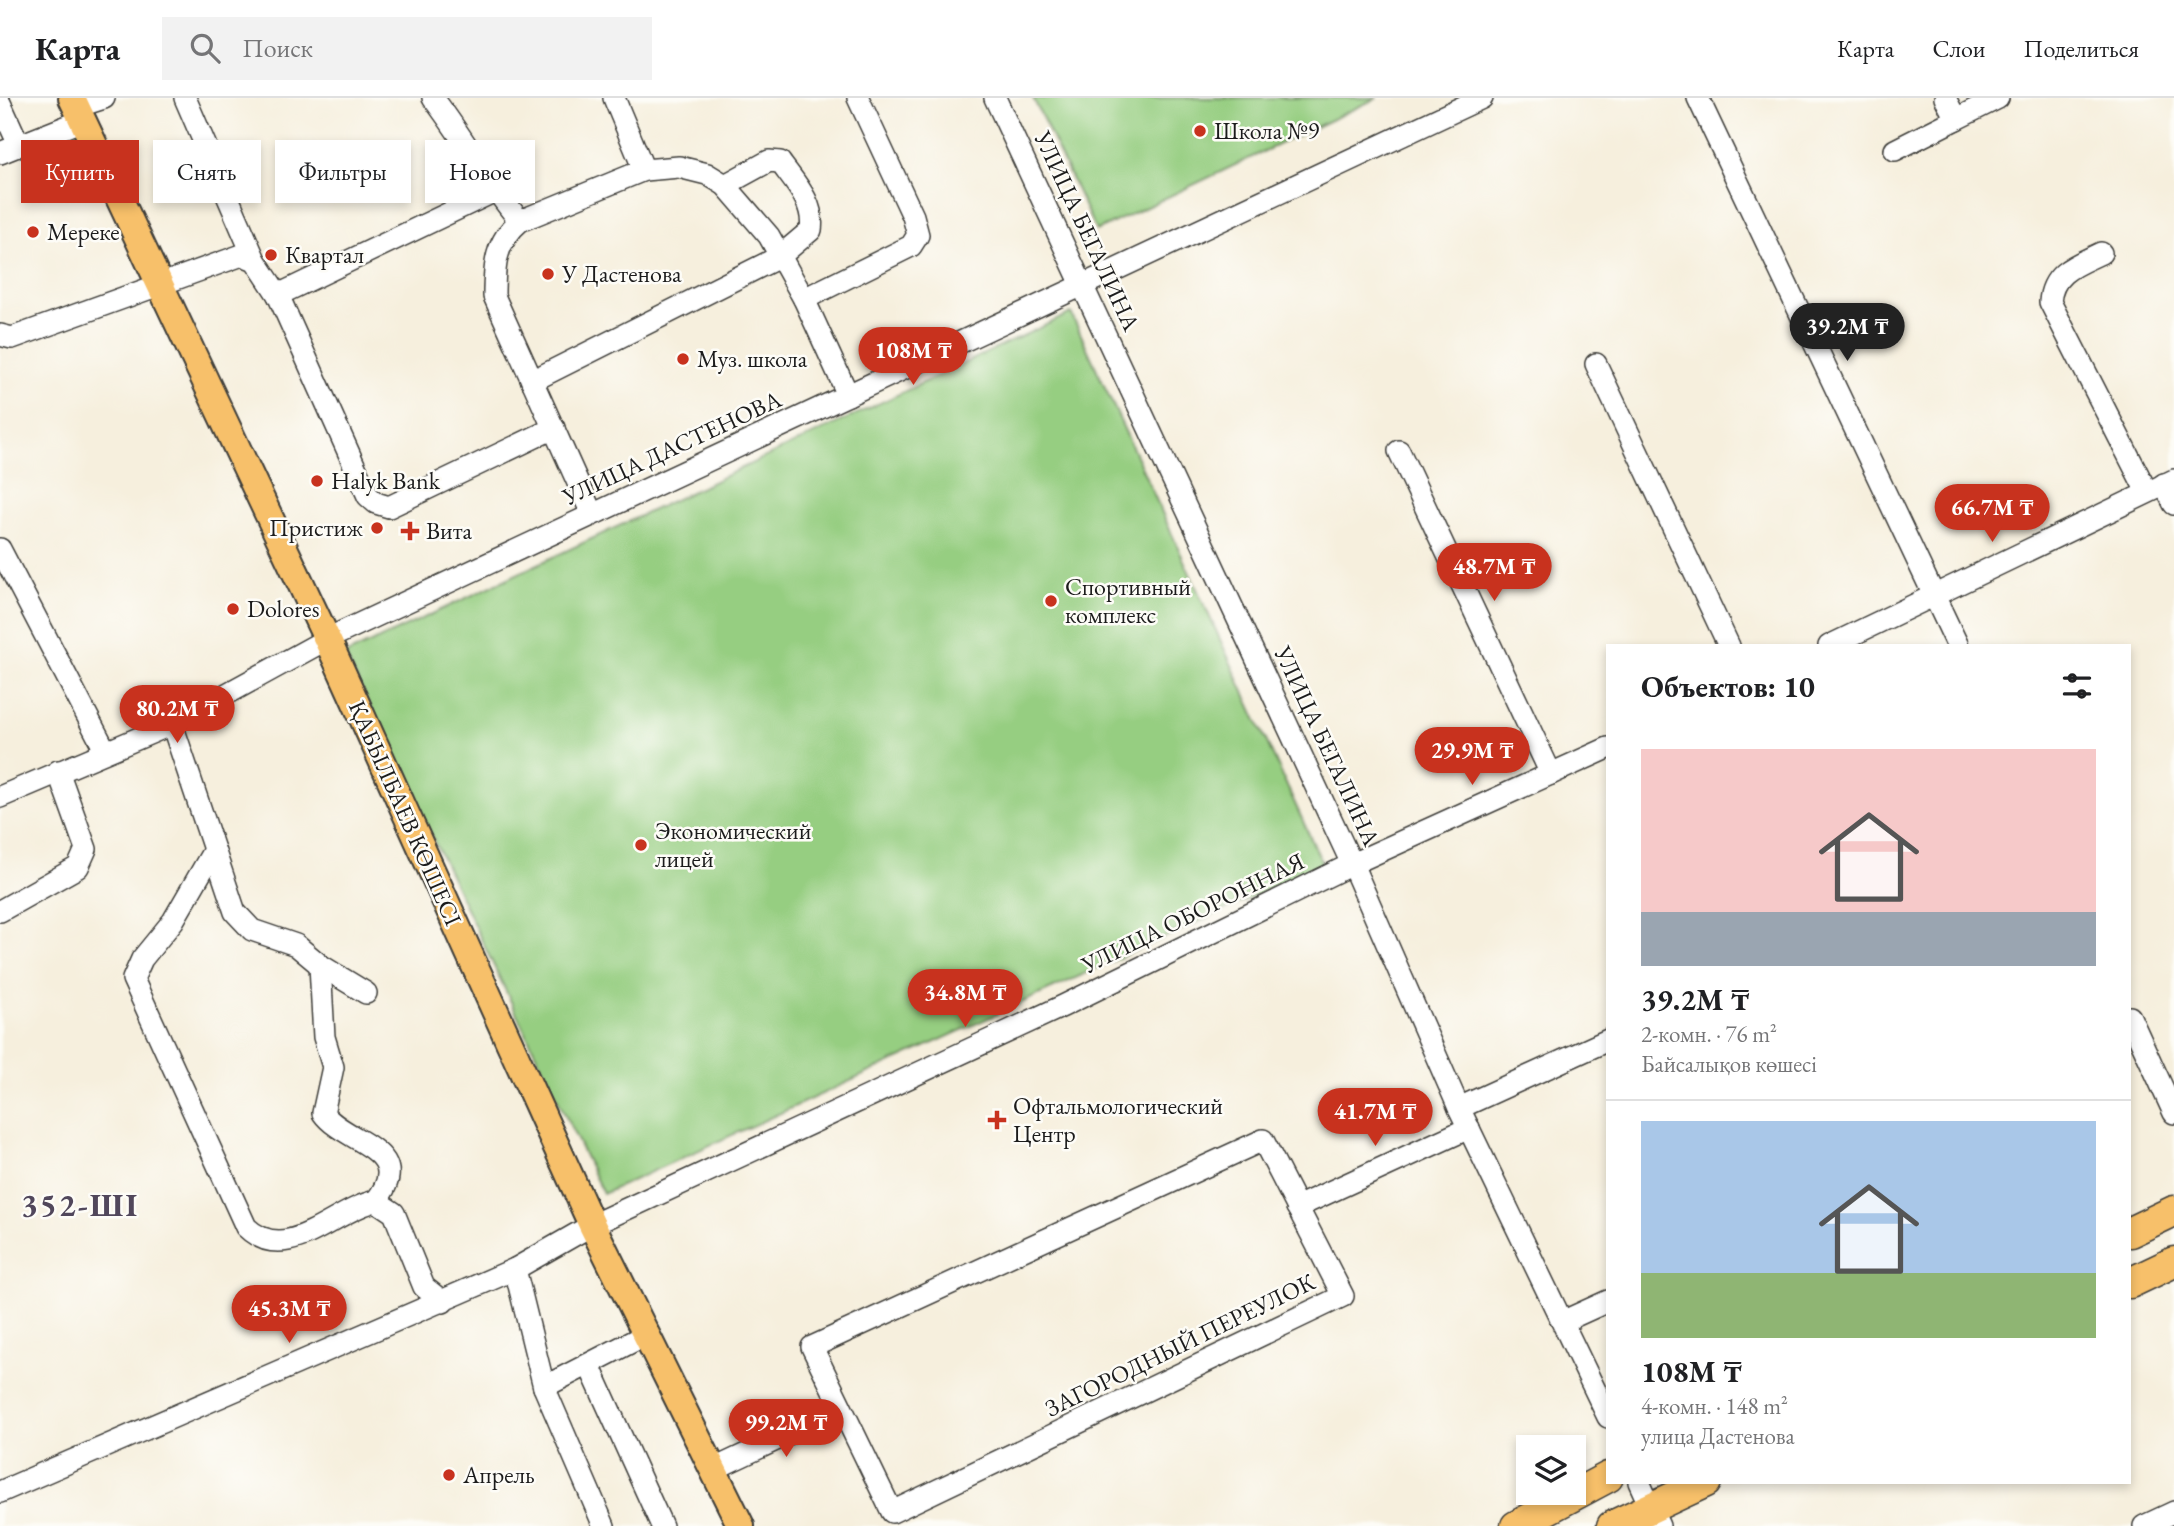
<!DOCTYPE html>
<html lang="ru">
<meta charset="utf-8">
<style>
:root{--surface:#fff;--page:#f2f2f2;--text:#202124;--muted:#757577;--line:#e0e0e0;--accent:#c8321e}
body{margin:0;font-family:"EB Garamond",serif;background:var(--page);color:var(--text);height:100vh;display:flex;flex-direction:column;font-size:26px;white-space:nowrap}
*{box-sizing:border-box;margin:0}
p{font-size:23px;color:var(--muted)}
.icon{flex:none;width:38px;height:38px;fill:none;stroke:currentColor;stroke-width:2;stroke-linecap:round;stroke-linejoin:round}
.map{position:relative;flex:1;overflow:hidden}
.side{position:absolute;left:1606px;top:546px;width:525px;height:840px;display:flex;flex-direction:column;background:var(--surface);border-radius:0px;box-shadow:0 4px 10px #0003}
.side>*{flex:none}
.guide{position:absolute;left:21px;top:42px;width:665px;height:63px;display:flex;gap:14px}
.controls{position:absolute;left:1516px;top:1337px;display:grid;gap:14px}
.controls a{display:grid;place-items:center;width:70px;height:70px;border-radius:0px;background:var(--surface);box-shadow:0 4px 10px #0003;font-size:35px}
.price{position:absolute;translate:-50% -60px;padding:0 16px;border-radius:24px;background:var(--accent);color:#fff;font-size:23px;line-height:46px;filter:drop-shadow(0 2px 4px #0008)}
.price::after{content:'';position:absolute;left:50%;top:42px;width:21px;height:16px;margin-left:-10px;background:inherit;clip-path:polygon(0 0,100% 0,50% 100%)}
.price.active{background:#222;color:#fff}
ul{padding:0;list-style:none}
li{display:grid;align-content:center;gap:14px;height:371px;padding:0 35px}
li+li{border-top:2px solid var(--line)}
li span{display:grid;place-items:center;height:217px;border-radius:0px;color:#555}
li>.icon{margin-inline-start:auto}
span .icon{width:126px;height:126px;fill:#fffc;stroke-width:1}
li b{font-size:30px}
h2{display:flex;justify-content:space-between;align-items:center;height:84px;padding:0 35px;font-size:30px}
.pill{padding:0 24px;border-radius:0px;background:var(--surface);box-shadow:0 4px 10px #0003;font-size:24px;line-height:63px}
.pill.active{background:var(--accent);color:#fff}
header{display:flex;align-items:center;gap:42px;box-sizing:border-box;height:98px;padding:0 35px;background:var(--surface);border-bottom:2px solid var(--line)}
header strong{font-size:33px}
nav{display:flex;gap:38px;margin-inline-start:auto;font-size:24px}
.search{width:490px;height:63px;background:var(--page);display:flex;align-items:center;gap:18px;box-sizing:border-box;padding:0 24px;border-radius:0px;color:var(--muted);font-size:26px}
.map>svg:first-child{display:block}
.green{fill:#96ce81;stroke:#59754e;stroke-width:2}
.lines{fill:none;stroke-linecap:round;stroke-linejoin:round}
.minor-casing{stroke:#3d3c39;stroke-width:24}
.major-casing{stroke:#3d3c39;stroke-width:30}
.highway-casing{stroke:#3d3c39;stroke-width:33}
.minor{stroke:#fff;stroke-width:21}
.major{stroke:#f7c06b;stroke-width:26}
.highway{stroke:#f7c06b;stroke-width:30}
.poi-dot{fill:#c8321e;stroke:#fdfcf7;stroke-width:2.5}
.labels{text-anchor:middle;stroke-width:5;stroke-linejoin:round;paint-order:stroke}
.poi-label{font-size:24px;fill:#1c1c1c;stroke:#fdfcf7;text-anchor:start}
.street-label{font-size:24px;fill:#1c1c1c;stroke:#fdfcf7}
.district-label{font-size:32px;font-weight:bold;letter-spacing:2px;fill:#51475b;stroke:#fdfcf7}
</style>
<header>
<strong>Карта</strong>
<div class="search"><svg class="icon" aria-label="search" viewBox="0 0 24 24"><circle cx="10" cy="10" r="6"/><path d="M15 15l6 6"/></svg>Поиск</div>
<nav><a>Карта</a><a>Слои</a><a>Поделиться</a></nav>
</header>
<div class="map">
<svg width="2174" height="1428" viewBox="0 0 2174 1428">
<rect width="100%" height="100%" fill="#fdfcf7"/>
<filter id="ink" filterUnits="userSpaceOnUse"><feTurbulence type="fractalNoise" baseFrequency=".0143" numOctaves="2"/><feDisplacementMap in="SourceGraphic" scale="14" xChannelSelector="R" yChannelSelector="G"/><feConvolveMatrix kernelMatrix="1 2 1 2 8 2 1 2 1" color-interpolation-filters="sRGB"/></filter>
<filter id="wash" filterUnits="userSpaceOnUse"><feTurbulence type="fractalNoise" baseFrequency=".00686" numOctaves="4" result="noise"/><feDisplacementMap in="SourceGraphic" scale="28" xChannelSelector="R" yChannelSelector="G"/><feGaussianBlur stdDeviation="1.57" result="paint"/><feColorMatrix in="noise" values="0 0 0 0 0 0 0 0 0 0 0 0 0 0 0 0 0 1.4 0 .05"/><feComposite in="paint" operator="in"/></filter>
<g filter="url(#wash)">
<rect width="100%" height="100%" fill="#f6efdd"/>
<!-- green -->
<g class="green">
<polygon points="1033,0 1377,0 1096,133"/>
<polygon points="1071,215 1323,767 603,1096 345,557"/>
</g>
</g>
<g filter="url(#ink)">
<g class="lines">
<defs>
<g id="minor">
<polyline points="185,0 255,162"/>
<path d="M433,0C464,40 487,84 520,123"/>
<polyline points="614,0 644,72"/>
<polyline points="995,0 1352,766 1459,1010 1608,1319"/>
<polyline points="1698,0 1958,548"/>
<polyline points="1945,0 1956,21 1998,0"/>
<polyline points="0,5 19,47"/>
<polyline points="76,9 104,0"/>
<polyline points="1895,52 1956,21"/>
<polyline points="0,55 83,22"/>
<path d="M2101,155C2076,167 2052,174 2050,204L2147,394"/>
<polyline points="278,197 495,93"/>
<polyline points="804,201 911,148 918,137 913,118 858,0"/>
<polyline points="0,237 12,240 242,157 255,162 278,197 368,398 376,405 389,409 554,330"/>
<polyline points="1596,266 1729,548"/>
<path d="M532,283L779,159L811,132C815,105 795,85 780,64L769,63L725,87"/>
<polyline points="1399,353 1551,676"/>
<polyline points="2164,386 2174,406"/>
<path d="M592,416L494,198C494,168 495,144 520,123L644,72L679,69L707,76L725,87L769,138L804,201L848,297"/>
<polyline points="0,451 105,652"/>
<polyline points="1829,548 2174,382"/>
<polyline points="172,626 235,814 252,832 296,847 320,867 366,895"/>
<polyline points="0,699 172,626 327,541 1482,0"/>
<path d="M214,752L173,823L142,861L133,881L246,1129C287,1169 333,1112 376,1103L394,1115L424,1189L443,1204"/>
<polyline points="0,813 78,769 86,751 58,673"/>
<path d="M320,867L324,939L333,969L323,1015C344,1045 417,1051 376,1103"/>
<polyline points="2130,919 2174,1015"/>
<polyline points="1459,1010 1608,942"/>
<polygon points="1263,1042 1343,1198 892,1414 812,1249"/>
<polyline points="1297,1109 1469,1030"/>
<polyline points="515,1171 544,1289 604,1428"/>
<polyline points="1564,1223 1608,1203"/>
<polyline points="589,1267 662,1428"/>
<polyline points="544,1289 647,1236"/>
<polyline points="714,1371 840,1312"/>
<polyline points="1639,1384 1659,1428"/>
<polyline points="0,1394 515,1171 592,1127 1063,908 1352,766 1608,650"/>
<polyline points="2144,1428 2174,1414"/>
</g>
<polyline id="major" points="72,0 327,541 592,1127 741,1428"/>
<g id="highway">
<polyline points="2130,1134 2174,1113"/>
<polyline points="2130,1185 2174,1164"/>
<polyline points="1516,1428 1608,1379"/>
<polyline points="1612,1428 1706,1384"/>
</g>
</defs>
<!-- minor casing -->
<use href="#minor" class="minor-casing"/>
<!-- major casing -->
<use href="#major" class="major-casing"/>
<!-- highway casing -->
<use href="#highway" class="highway-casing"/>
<!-- minor -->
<use href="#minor" class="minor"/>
<!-- major -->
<use href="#major" class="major"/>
<!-- highway -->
<use href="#highway" class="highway"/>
</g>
</g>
<!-- markers -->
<g class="poi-dot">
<circle cx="1200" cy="33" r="7"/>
<circle cx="33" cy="134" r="7"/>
<circle cx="271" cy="157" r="7"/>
<circle cx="548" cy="176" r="7"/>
<circle cx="683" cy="261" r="7"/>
<circle cx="317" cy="383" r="7"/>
<circle cx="377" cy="430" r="7"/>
<path d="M406.5 422.5h7v7h7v7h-7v7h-7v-7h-7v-7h7z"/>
<circle cx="1051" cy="503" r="7"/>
<circle cx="233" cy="511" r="7"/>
<circle cx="641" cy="747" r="7"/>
<path d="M993.5 1011.5h7v7h7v7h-7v7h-7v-7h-7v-7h7z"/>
<circle cx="449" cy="1377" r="7"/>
</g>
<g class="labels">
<!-- poi labels -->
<g class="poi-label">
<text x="1214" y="41">Школа №9</text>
<text x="47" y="142">Мереке</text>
<text x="285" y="165">Квартал</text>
<text x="562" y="184">У Дастенова</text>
<text x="697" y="269">Муз. школа</text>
<text x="331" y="391">Halyk Bank</text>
<text x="363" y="438" text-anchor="end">Пристиж</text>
<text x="426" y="441">Вита</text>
<text x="1065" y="497">Спортивный<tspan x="1065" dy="28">комплекс</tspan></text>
<text x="247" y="519">Dolores</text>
<text x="655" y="741">Экономический<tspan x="655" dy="28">лицей</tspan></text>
<text x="1013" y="1016">Офтальмологический<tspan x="1013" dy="28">Центр</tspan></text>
<text x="463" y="1385">Апрель</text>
</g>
<!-- street labels -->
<g class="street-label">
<text transform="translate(1087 133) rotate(65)" y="8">УЛИЦА БЕГАЛИНА</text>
<text transform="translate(672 350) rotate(-25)" y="8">УЛИЦА ДАСТЕНОВА</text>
<text transform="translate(1327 648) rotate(65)" y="8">УЛИЦА БЕГАЛИНА</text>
<text transform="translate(405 715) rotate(66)" y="8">ҚАБЫЛБАЕВ КӨШЕСІ</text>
<text transform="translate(1193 815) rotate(-26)" y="8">УЛИЦА ОБОРОННАЯ</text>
<text transform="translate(1180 1247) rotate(-26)" y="8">ЗАГОРОДНЫЙ ПЕРЕУЛОК</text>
</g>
<!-- district labels -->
<g class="district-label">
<text x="80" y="1118">352-ШІ</text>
</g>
</g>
</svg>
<div class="controls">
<a><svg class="icon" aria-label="layers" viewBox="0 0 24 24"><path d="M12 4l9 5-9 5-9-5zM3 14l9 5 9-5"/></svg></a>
</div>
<b class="price active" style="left:1847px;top:265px">39.2M ₸</b>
<b class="price" style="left:913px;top:289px">108M ₸</b>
<b class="price" style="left:1992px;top:446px">66.7M ₸</b>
<b class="price" style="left:1494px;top:505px">48.7M ₸</b>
<b class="price" style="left:177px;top:647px">80.2M ₸</b>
<b class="price" style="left:1472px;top:689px">29.9M ₸</b>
<b class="price" style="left:965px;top:931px">34.8M ₸</b>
<b class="price" style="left:1375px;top:1050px">41.7M ₸</b>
<b class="price" style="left:289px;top:1247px">45.3M ₸</b>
<b class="price" style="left:786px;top:1361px">99.2M ₸</b>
<div class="guide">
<a class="pill active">Купить</a>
<a class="pill">Снять</a>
<a class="pill">Фильтры</a>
<a class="pill">Новое</a>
</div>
<section class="side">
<h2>Объектов: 10<svg class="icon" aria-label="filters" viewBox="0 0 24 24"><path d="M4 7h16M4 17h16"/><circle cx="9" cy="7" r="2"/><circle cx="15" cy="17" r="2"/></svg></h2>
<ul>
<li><span style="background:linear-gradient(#f6c9c9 75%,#9aa5b1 0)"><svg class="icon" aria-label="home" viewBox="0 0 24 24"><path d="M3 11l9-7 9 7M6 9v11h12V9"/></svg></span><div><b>39.2M ₸</b><p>2-комн. · 76 m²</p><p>Байсалықов көшесі</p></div></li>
<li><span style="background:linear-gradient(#a9c7e8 70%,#8fb573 0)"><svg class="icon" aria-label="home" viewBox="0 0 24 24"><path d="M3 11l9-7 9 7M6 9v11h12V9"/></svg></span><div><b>108M ₸</b><p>4-комн. · 148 m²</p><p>улица Дастенова</p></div></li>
</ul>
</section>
</div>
